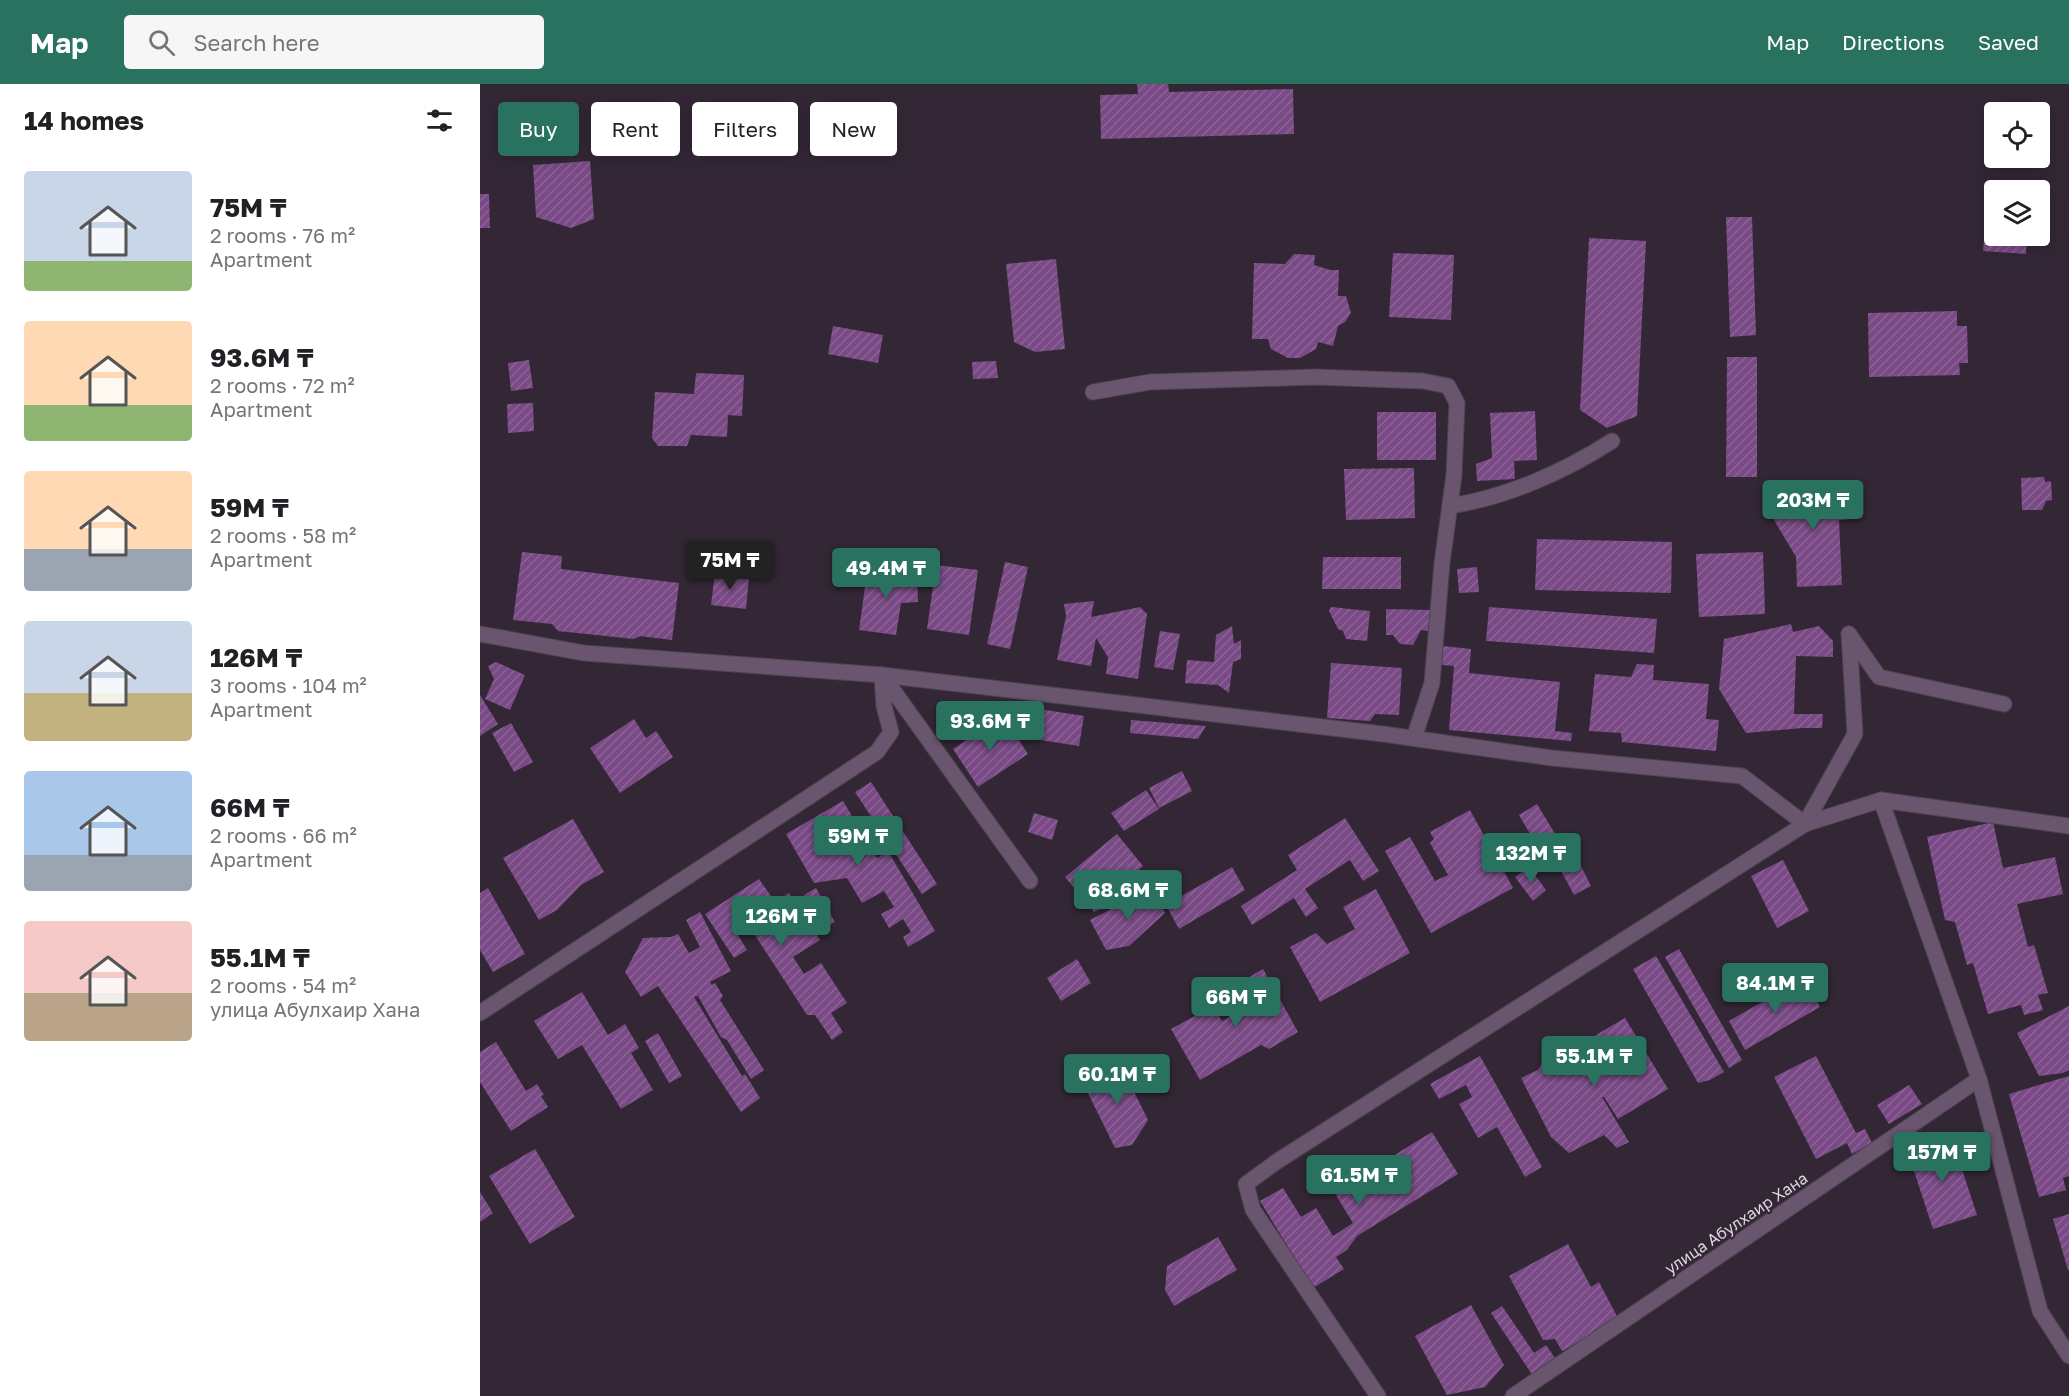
<!DOCTYPE html>
<meta charset="utf-8">
<style>
:root{--surface:#fff;--page:#f6f6f6;--text:#202124;--muted:#757577;--accent:#29725f}
body{margin:0;font-family:"Golos Text",sans-serif;background:var(--page);color:var(--text);height:100vh;display:flex;flex-direction:column;font-size:22px;white-space:nowrap}
*{box-sizing:border-box;margin:0}
p{font-size:20px;color:var(--muted)}
.icon{flex:none;width:33px;height:33px;fill:none;stroke:currentColor;stroke-width:2;stroke-linecap:round;stroke-linejoin:round}
.map{position:relative;flex:1;overflow:hidden}
.details{display:flex;flex-direction:column;background:var(--surface);width:480px}
.details>*{flex:none}
.banner{position:absolute;left:18px;top:18px;width:570px;height:54px;display:flex;gap:12px}
.controls{position:absolute;left:1504px;top:18px;display:grid;gap:12px}
.controls a{display:grid;place-items:center;width:66px;height:66px;border-radius:6px;background:var(--surface);box-shadow:0 3px 15px #0003;font-size:30px}
.price{position:absolute;translate:-50% -51px;padding:0 14px;border-radius:6px;background:var(--accent);color:#fff;font-size:20px;line-height:39px;filter:drop-shadow(0 2px 3px #0008)}
.price::after{content:'';position:absolute;left:50%;top:36px;width:18px;height:14px;margin-left:-9px;background:inherit;clip-path:polygon(0 0,100% 0,50% 100%)}
.price.active{background:#222;color:#fff}
ul{padding:0;list-style:none}
li{display:flex;align-items:center;gap:18px;height:150px;padding:0 24px}
li span{display:grid;place-items:center;flex:none;width:168px;height:120px;border-radius:6px;color:#555}
li>.icon{margin-inline-start:auto}
span .icon{width:72px;height:72px;fill:#fffc;stroke-width:1}
li b{font-size:26px}
h2{display:flex;justify-content:space-between;align-items:center;height:72px;padding:0 24px;font-size:26px}
.chip{padding:0 21px;border-radius:6px;background:var(--surface);box-shadow:0 3px 15px #0003;font-size:21px;line-height:54px}
.chip.active{background:var(--accent);color:#fff}
header{display:flex;align-items:center;gap:36px;box-sizing:border-box;height:84px;padding:0 30px;background:var(--accent);color:#fff}
header strong{font-size:28px}
nav{display:flex;gap:33px;margin-inline-start:auto;font-size:21px}
.search{width:420px;height:54px;background:var(--page);display:flex;align-items:center;gap:15px;box-sizing:border-box;padding:0 21px;border-radius:6px;color:var(--muted);font-size:22px}
main{display:flex;flex:1;min-height:0}
.map>svg:first-child{display:block}
.building{fill:url(#building-hatch)}
.lines{fill:none;stroke-linecap:round;stroke-linejoin:round}
.minor-casing{stroke:#4e4351;stroke-width:17}
.minor{stroke:#69556e;stroke-width:15}
.labels{text-anchor:middle;stroke-width:4.5;stroke-linejoin:round;paint-order:stroke}
.street-label{font-size:16px;fill:#dcd4de;stroke:#332736}
</style>
<header>
<strong>Map</strong>
<div class="search"><svg class="icon" aria-label="search" viewBox="0 0 24 24"><circle cx="10" cy="10" r="6"/><path d="M15 15l6 6"/></svg>Search here</div>
<nav><a>Map</a><a>Directions</a><a>Saved</a></nav>
</header>
<main>
<section class="details">
<h2>14 homes<svg class="icon" aria-label="filters" viewBox="0 0 24 24"><path d="M4 7h16M4 17h16"/><circle cx="9" cy="7" r="2"/><circle cx="15" cy="17" r="2"/></svg></h2>
<ul>
<li><span style="background:linear-gradient(#c9d6e8 75%,#8fb573 0)"><svg class="icon" aria-label="home" viewBox="0 0 24 24"><path d="M3 11l9-7 9 7M6 9v11h12V9"/></svg></span><div><b>75M ₸</b><p>2 rooms · 76 m²</p><p>Apartment</p></div></li>
<li><span style="background:linear-gradient(#ffd9b3 70%,#8fb573 0)"><svg class="icon" aria-label="home" viewBox="0 0 24 24"><path d="M3 11l9-7 9 7M6 9v11h12V9"/></svg></span><div><b>93.6M ₸</b><p>2 rooms · 72 m²</p><p>Apartment</p></div></li>
<li><span style="background:linear-gradient(#ffd9b3 65%,#9aa5b1 0)"><svg class="icon" aria-label="home" viewBox="0 0 24 24"><path d="M3 11l9-7 9 7M6 9v11h12V9"/></svg></span><div><b>59M ₸</b><p>2 rooms · 58 m²</p><p>Apartment</p></div></li>
<li><span style="background:linear-gradient(#c9d6e8 60%,#c2b280 0)"><svg class="icon" aria-label="home" viewBox="0 0 24 24"><path d="M3 11l9-7 9 7M6 9v11h12V9"/></svg></span><div><b>126M ₸</b><p>3 rooms · 104 m²</p><p>Apartment</p></div></li>
<li><span style="background:linear-gradient(#a9c7e8 70%,#9aa5b1 0)"><svg class="icon" aria-label="home" viewBox="0 0 24 24"><path d="M3 11l9-7 9 7M6 9v11h12V9"/></svg></span><div><b>66M ₸</b><p>2 rooms · 66 m²</p><p>Apartment</p></div></li>
<li><span style="background:linear-gradient(#f6c9c9 60%,#b9a48a 0)"><svg class="icon" aria-label="home" viewBox="0 0 24 24"><path d="M3 11l9-7 9 7M6 9v11h12V9"/></svg></span><div><b>55.1M ₸</b><p>2 rooms · 54 m²</p><p>улица Абулхаир Хана</p></div></li>
</ul>
</section>
<div class="map">
<svg width="1589" height="1312" viewBox="0 0 1589 1312">
<defs>
<pattern id="building-hatch" width="6" height="6" patternUnits="userSpaceOnUse" patternTransform="scale(1.5)"><rect width="6" height="6" fill="#794a85"/><path d="M-1 1l2-2M0 6l6-6M5 7l2-2" fill="none" stroke="#8b6396"/></pattern>
</defs>
<rect width="100%" height="100%" fill="#332736"/>
<!-- building -->
<g class="building">
<polygon points="657,0 688,0 689,8 813,5 814,50 621,55 620,11 658,10"/>
<polygon points="110,77 114,135 91,144 56,133 53,81"/>
<polygon points="0,110 9,110 10,144 0,144"/>
<polygon points="1246,133 1272,133 1276,251 1250,253"/>
<polygon points="1505,145 1515,146 1515,152 1547,152 1546,170 1503,167"/>
<polygon points="1109,154 1166,157 1157,332 1127,344 1100,326"/>
<polygon points="913,169 974,171 971,236 909,233"/>
<polygon points="814,170 835,171 834,181 850,186 859,186 858,212 866,212 871,229 865,238 858,242 853,262 838,258 836,265 820,274 808,274 791,265 788,255 772,255 774,179 805,180"/>
<polygon points="576,175 585,265 555,268 534,258 526,180"/>
<polygon points="1477,227 1477,242 1487,242 1488,279 1479,279 1480,291 1389,293 1388,229"/>
<polygon points="353,242 403,251 398,279 348,270"/>
<polygon points="1247,273 1277,273 1277,393 1246,393"/>
<polygon points="49,276 53,304 31,307 28,279"/>
<polygon points="516,277 518,294 493,295 492,278"/>
<polygon points="216,289 264,291 262,332 248,331 247,353 211,351 207,362 178,362 172,354 175,308 214,310"/>
<polygon points="53,319 54,347 28,349 27,320"/>
<polygon points="1055,327 1057,376 1034,377 1035,395 997,397 996,380 1012,374 1010,329"/>
<rect x="897" y="328" width="59" height="48"/>
<polygon points="934,384 935,434 866,436 864,385"/>
<polygon points="1564,393 1565,398 1571,397 1572,416 1566,417 1562,426 1542,426 1541,394"/>
<polygon points="1348,399 1371,421 1372,435 1359,436 1362,501 1317,503 1316,473 1291,431 1286,426 1291,411"/>
<polygon points="1057,455 1192,458 1191,509 1055,506"/>
<polygon points="42,468 82,472 81,485 199,499 192,556 160,552 154,555 78,547 72,540 33,536"/>
<polygon points="1283,468 1285,530 1219,533 1216,470"/>
<polygon points="843,473 921,473 921,505 842,505"/>
<polygon points="525,478 548,483 530,565 507,560"/>
<polygon points="456,481 498,486 489,551 447,545"/>
<polygon points="388,482 425,487 420,495 437,493 438,518 421,519 416,551 379,546"/>
<polygon points="997,483 999,508 979,509 977,485"/>
<polygon points="235,489 269,493 266,525 231,521"/>
<polygon points="614,517 611,533 660,523 667,530 658,595 626,590 628,573 616,554 611,582 577,576 586,532 584,520"/>
<polygon points="851,523 890,527 887,557 866,555 863,547 858,545 849,527"/>
<polygon points="1009,523 1177,535 1174,569 1006,557"/>
<polygon points="906,525 950,526 949,547 941,546 933,561 920,560 913,551 906,551"/>
<polygon points="1311,540 1313,548 1339,542 1353,557 1353,573 1316,572 1314,630 1343,630 1342,644 1322,644 1266,649 1239,605 1244,555"/>
<polygon points="752,542 754,560 761,556 761,575 753,578 749,609 738,601 705,599 707,576 734,578 736,551"/>
<polygon points="680,547 700,550 693,586 674,583"/>
<polygon points="963,562 991,565 989,589 1080,598 1075,647 1092,649 1091,657 969,646 974,582 962,581"/>
<polygon points="16,578 45,591 30,626 5,615 14,595 8,582"/>
<polygon points="851,579 922,584 919,631 895,630 890,637 847,634"/>
<polygon points="1157,580 1174,581 1173,596 1229,600 1226,635 1239,636 1236,667 1142,658 1141,649 1109,647 1115,590 1151,593"/>
<polygon points="0,611 18,640 0,652"/>
<polygon points="559,625 604,632 599,662 554,655"/>
<polygon points="523,632 548,670 498,703 473,665"/>
<polygon points="154,635 166,654 176,647 193,673 140,709 110,664"/>
<polygon points="651,636 726,642 718,655 650,649"/>
<polygon points="31,639 53,678 34,688 12,649"/>
<polygon points="702,687 712,707 679,724 669,704"/>
<polygon points="391,698 457,800 442,810 375,708"/>
<polygon points="666,706 679,725 644,747 631,729"/>
<polygon points="363,717 397,774 408,767 455,847 428,863 423,853 431,848 423,835 409,844 401,830 414,823 404,807 382,819 367,794 334,799 306,750"/>
<polygon points="1057,720 1083,763 1064,774 1039,731"/>
<polygon points="990,726 1033,804 951,849 905,767 930,753 955,797 968,791 950,759 954,755 950,748"/>
<polygon points="554,729 578,736 572,756 548,748"/>
<polygon points="865,734 899,787 883,797 870,776 825,805 838,824 826,833 814,814 772,841 761,822 817,786 808,771"/>
<polygon points="93,735 124,788 101,801 77,826 59,836 23,774"/>
<polygon points="1513,738 1523,784 1575,773 1583,810 1537,820 1548,863 1554,861 1568,909 1558,911 1563,926 1544,931 1541,921 1508,930 1493,879 1487,881 1475,838 1465,836 1447,753"/>
<polygon points="637,750 663,782 649,794 655,801 629,822 614,828 585,793"/>
<polygon points="1097,774 1111,802 1094,811 1079,783"/>
<polygon points="1303,776 1329,827 1297,844 1271,792"/>
<polygon points="752,783 765,806 699,845 686,821"/>
<polygon points="1049,783 1066,806 1053,817 1035,793"/>
<polygon points="279,795 295,818 309,809 340,856 313,873 324,890 341,879 367,919 351,929 363,948 352,956 335,931 327,931 267,839 255,846 267,866 254,874 225,830"/>
<polygon points="8,804 45,870 13,888 0,866 0,809"/>
<polygon points="336,804 355,838 342,845 324,811"/>
<polygon points="672,804 685,829 649,862 626,866 610,836"/>
<polygon points="896,805 930,869 840,918 810,863 836,849 847,860 875,845 863,823"/>
<polygon points="220,828 251,887 230,898 232,901 235,899 243,912 240,916 284,986 271,995 247,956 241,953 218,912 214,913 262,992 265,990 280,1014 261,1028 178,902 161,913 145,888 163,854 191,853 198,850 209,869 220,863 206,836"/>
<polygon points="1199,865 1262,976 1249,984 1185,873"/>
<polygon points="1176,872 1244,988 1230,996 1218,999 1153,885"/>
<polygon points="597,875 611,899 581,917 567,894"/>
<polygon points="783,885 818,948 789,965 781,961 720,996 691,945 733,922 742,937 765,925 752,903"/>
<polygon points="1324,894 1340,923 1265,966 1249,937"/>
<polygon points="102,908 128,951 145,940 159,964 151,969 173,1006 141,1025 102,961 78,975 54,937"/>
<polygon points="1589,922 1589,986 1583,989 1559,992 1537,949"/>
<polygon points="1145,934 1188,1005 1138,1035 1124,1013 1122,1013 1149,1058 1137,1064 1124,1051 1089,1069 1071,1053 1041,994 1058,986 1071,967 1092,965"/>
<polygon points="178,949 202,992 189,999 165,957"/>
<polygon points="16,958 46,1007 57,1000 64,1011 61,1012 68,1023 31,1047 0,998 0,968"/>
<polygon points="1000,972 1062,1083 1045,1093 1017,1043 998,1054 979,1020 992,1013 986,1001 959,1015 950,1000"/>
<polygon points="1336,972 1376,1049 1385,1045 1392,1059 1372,1070 1367,1059 1336,1075 1294,993"/>
<polygon points="640,979 668,1036 652,1061 635,1064 602,997"/>
<polygon points="1589,992 1589,1092 1583,1094 1586,1106 1559,1113 1529,1010"/>
<polygon points="1429,1001 1442,1020 1409,1040 1397,1021"/>
<polygon points="952,1048 978,1090 877,1152 867,1166 856,1173 864,1185 833,1204 780,1117 803,1104 821,1133 836,1124 853,1152 873,1139 854,1108"/>
<polygon points="1471,1052 1497,1131 1453,1145 1427,1066"/>
<polygon points="55,1065 95,1133 50,1160 9,1092"/>
<polygon points="0,1108 13,1129 0,1138"/>
<polygon points="1589,1130 1589,1186 1588,1186 1573,1135"/>
<polygon points="738,1153 757,1186 694,1222 685,1206 687,1182"/>
<polygon points="1088,1160 1111,1203 1119,1198 1139,1236 1082,1267 1075,1255 1063,1256 1029,1192"/>
<polygon points="991,1221 1024,1281 1005,1303 967,1311 935,1252"/>
<polygon points="1022,1222 1054,1269 1066,1261 1077,1277 1053,1292 1011,1229"/>
</g>
<g class="lines">
<defs>
<g id="minor">
<polyline points="613,308 670,298 836,293 943,297 968,302 977,319 974,391 962,479 952,599 934,654"/>
<path d="M970,422C1027,413 1084,388 1132,357"/>
<polyline points="0,550 104,569 402,591 903,650 1072,674 1262,692 1325,740 1401,716 1589,742"/>
<polyline points="1369,550 1399,593 1524,620"/>
<polyline points="402,591 550,797"/>
<polyline points="1401,716 1499,995 1560,1227 1589,1272"/>
<polyline points="0,929 397,668 411,648 404,622 402,591"/>
<polyline points="898,1312 773,1126 766,1100 796,1078 1325,740 1375,650 1369,550"/>
<polyline points="1033,1312 1499,995"/>
</g>
</defs>
<!-- minor casing -->
<use href="#minor" class="minor-casing"/>
<!-- minor -->
<use href="#minor" class="minor"/>
</g>
<g class="labels">
<!-- street labels -->
<g class="street-label">
<text transform="translate(1256 1139) rotate(-34)" y="6">улица Абулхаир Хана</text>
</g>
</g>
</svg>
<div class="controls">
<a><svg class="icon" aria-label="locate" viewBox="0 0 24 24"><circle cx="12" cy="12" r="6"/><path d="M12 2v4M12 18v4M2 12h4M18 12h4"/></svg></a>
<a><svg class="icon" aria-label="layers" viewBox="0 0 24 24"><path d="M12 4l9 5-9 5-9-5zM3 14l9 5 9-5"/></svg></a>
</div>
<b class="price" style="left:1333px;top:447px">203M ₸</b>
<b class="price active" style="left:250px;top:507px">75M ₸</b>
<b class="price" style="left:406px;top:515px">49.4M ₸</b>
<b class="price" style="left:510px;top:668px">93.6M ₸</b>
<b class="price" style="left:378px;top:783px">59M ₸</b>
<b class="price" style="left:1051px;top:800px">132M ₸</b>
<b class="price" style="left:648px;top:837px">68.6M ₸</b>
<b class="price" style="left:301px;top:863px">126M ₸</b>
<b class="price" style="left:1295px;top:930px">84.1M ₸</b>
<b class="price" style="left:756px;top:944px">66M ₸</b>
<b class="price" style="left:1114px;top:1003px">55.1M ₸</b>
<b class="price" style="left:637px;top:1021px">60.1M ₸</b>
<b class="price" style="left:1462px;top:1099px">157M ₸</b>
<b class="price" style="left:879px;top:1122px">61.5M ₸</b>
<div class="banner">
<a class="chip active">Buy</a>
<a class="chip">Rent</a>
<a class="chip">Filters</a>
<a class="chip">New</a>
</div>
</div>
</main>
